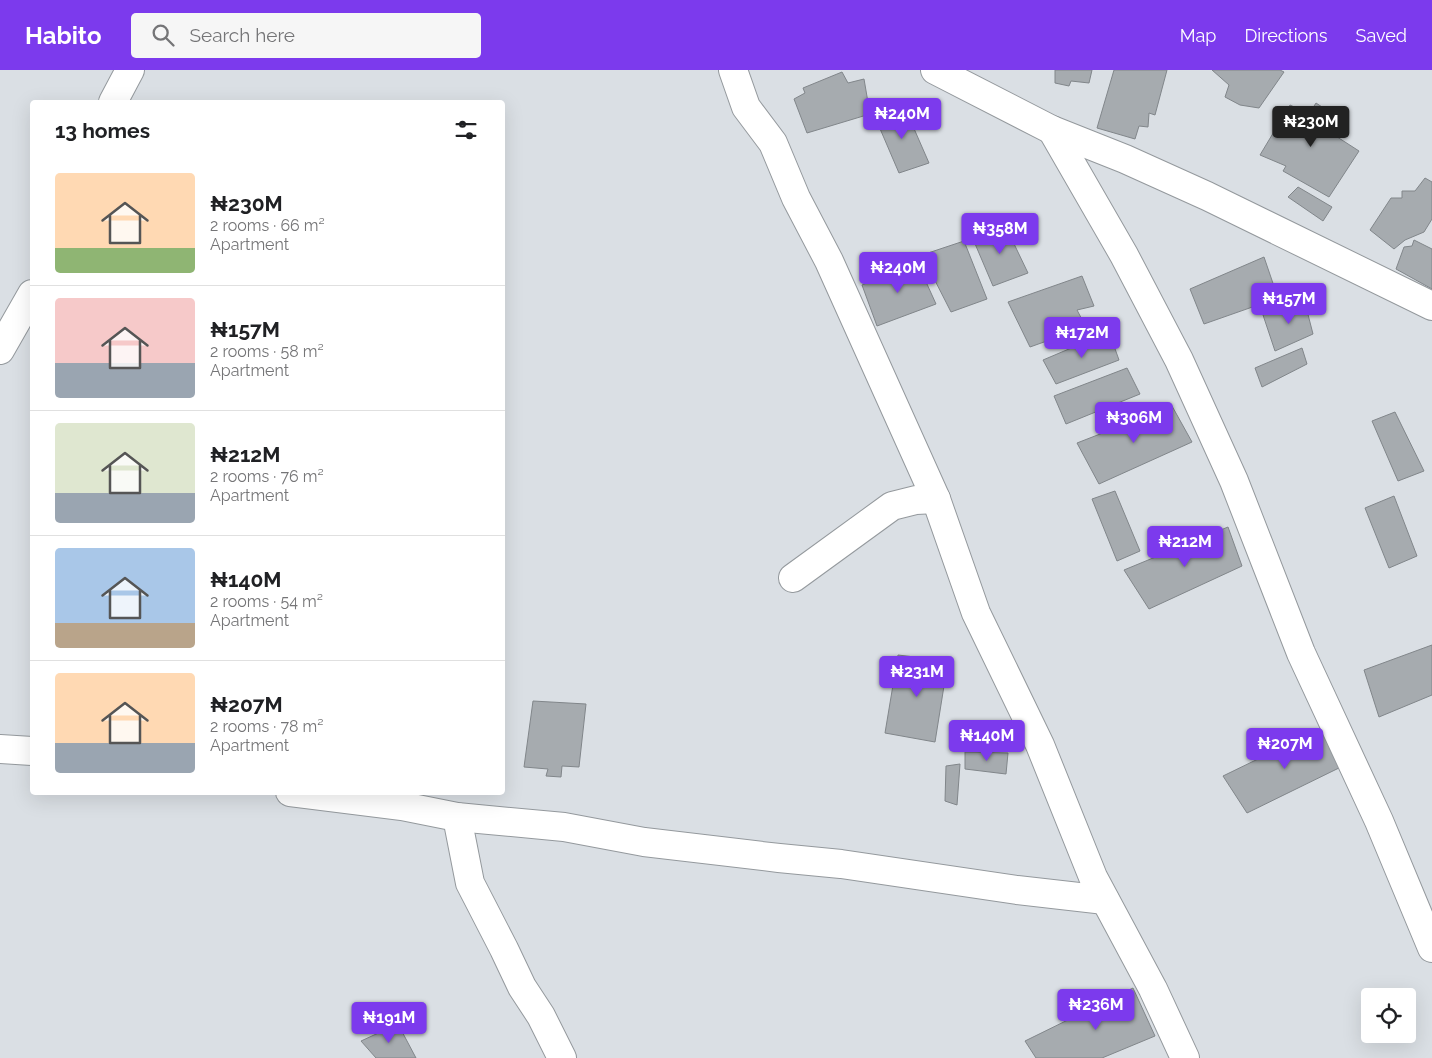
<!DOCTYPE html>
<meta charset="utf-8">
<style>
:root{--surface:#fff;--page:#f6f6f6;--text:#202124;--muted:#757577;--line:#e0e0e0;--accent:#7c3aed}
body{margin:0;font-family:Raleway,sans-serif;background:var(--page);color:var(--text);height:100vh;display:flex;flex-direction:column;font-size:19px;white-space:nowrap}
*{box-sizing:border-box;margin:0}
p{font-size:16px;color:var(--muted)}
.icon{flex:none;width:28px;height:28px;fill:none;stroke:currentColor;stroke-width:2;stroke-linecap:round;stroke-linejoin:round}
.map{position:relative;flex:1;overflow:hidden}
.sheet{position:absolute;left:30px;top:30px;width:475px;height:695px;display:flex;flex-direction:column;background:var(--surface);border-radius:5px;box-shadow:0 5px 20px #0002}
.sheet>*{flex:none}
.buttons{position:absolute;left:1361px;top:918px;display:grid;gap:10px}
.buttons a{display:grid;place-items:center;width:55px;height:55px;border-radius:5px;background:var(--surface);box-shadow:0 5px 20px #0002;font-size:25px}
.price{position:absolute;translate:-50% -42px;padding:0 11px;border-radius:5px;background:var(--accent);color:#fff;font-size:16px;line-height:32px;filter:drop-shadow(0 1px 2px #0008)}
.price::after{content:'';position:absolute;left:50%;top:30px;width:15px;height:11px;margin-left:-8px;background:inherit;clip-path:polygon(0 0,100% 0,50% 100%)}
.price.selected{background:#222;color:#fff}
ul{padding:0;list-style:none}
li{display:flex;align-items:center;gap:15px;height:125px;padding:0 25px}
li+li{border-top:1px solid var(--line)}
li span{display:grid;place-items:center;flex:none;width:140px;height:100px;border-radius:5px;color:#555}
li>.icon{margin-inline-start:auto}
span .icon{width:60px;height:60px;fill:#fffc;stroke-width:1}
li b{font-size:21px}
h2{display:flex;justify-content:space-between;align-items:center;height:60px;padding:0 25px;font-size:21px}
header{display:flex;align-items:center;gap:30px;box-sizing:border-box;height:70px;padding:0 25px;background:var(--accent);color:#fff}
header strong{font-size:24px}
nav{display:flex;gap:28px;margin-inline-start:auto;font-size:18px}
.search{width:350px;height:45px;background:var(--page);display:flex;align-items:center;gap:12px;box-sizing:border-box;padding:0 18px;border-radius:5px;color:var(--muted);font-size:19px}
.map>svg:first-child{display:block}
.building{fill:#a6abaf;stroke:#81868a}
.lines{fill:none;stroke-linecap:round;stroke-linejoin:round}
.minor-casing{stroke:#94999d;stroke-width:30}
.minor{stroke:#fff;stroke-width:28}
</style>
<header>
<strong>Habito</strong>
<div class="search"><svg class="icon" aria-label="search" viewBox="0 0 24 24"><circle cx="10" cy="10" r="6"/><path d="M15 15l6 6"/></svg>Search here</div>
<nav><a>Map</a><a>Directions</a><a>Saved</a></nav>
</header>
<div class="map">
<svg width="1432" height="988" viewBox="0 0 1432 988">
<rect width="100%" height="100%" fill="#dadfe4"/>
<!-- building -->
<g class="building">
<polygon points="1055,0 1092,0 1089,13 1071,11 1069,16 1055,13"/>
<polygon points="1114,0 1167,0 1155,45 1149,43 1148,57 1139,56 1135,69 1097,58"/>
<polygon points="1212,0 1280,0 1284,2 1259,38 1240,35 1225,27 1229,15"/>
<polygon points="842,2 848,13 864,9 870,44 807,63 794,29 805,23 803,18"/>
<polygon points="1316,33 1340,49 1331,63 1359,81 1329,127 1283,101 1286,96 1260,85 1290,35 1309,44"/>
<polygon points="905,38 929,93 899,103 875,47"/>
<polygon points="1425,108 1432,112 1432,149 1424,162 1405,170 1394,179 1370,160 1391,128 1402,128 1402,121 1415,121"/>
<polygon points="1298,117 1332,137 1323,151 1288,127"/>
<polygon points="1004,153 1028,203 993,216 973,169"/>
<polygon points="1414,170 1432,179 1432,219 1396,199 1404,177 1412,176"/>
<polygon points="964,171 987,229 951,242 922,185"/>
<polygon points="1264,187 1278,228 1204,254 1190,219"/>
<polygon points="917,192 936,234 877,256 862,215"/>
<polygon points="1082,206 1094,236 1077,240 1086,257 1030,277 1008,232"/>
<polygon points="1304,229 1313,264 1275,281 1263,245"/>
<polygon points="1109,262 1119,290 1056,314 1043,290"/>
<polygon points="1302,278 1307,294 1262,317 1255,298"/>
<polygon points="1127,298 1140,324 1066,354 1054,326"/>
<polygon points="1172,336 1192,372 1099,414 1077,373"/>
<polygon points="1395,342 1424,401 1398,411 1372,351"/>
<polygon points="1115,421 1140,481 1117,491 1092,429"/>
<polygon points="1394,426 1417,486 1389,498 1365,438"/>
<polygon points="1228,457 1242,496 1149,539 1124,500"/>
<polygon points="1432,575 1432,625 1379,647 1364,600"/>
<polygon points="898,585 948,591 935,672 885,663"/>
<polygon points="533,631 586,634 579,697 562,696 561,707 546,706 548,699 524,697"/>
<polygon points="1326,656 1343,696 1247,743 1223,706"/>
<polygon points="965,682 1008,683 1006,704 965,699"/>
<polygon points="960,694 957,735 945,731 946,696"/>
<polygon points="1133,918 1155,966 1102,988 1036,988 1025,971"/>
<polygon points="398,954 416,988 376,988 361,971"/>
</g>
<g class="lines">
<defs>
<g id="minor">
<polyline points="733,0 746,37 773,73 796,128 829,191 936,429 976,543 1040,675 1093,807 1153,919 1185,988"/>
<polyline points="935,0 1052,60 1125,89 1207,126 1432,236"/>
<polyline points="113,32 130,0"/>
<polyline points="1052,60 1124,185 1179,290 1234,411 1301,583 1379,751 1432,878"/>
<polyline points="0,280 32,224"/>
<polyline points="793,508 892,436 916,430 936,429"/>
<polyline points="0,679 32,681"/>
<polyline points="290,722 402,736 457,747 564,757 644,772 779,788 841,794 1017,820 1105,830"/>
<polyline points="457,747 470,813 504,879 522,917 541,946 562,988"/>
</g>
</defs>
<!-- minor casing -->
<use href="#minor" class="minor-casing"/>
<!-- minor -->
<use href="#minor" class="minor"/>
</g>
</svg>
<div class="buttons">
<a><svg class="icon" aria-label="locate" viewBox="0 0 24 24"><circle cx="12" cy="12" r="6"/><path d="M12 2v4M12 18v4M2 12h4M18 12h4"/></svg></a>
</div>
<b class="price" style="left:902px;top:70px">₦240M</b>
<b class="price selected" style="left:1311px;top:78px">₦230M</b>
<b class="price" style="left:1000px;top:185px">₦358M</b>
<b class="price" style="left:898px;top:224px">₦240M</b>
<b class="price" style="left:1289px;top:255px">₦157M</b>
<b class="price" style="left:1082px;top:289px">₦172M</b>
<b class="price" style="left:1134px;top:374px">₦306M</b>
<b class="price" style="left:1185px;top:498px">₦212M</b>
<b class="price" style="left:917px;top:628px">₦231M</b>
<b class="price" style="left:987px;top:692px">₦140M</b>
<b class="price" style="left:1285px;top:700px">₦207M</b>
<b class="price" style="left:1096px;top:961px">₦236M</b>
<b class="price" style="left:389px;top:974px">₦191M</b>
<section class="sheet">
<h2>13 homes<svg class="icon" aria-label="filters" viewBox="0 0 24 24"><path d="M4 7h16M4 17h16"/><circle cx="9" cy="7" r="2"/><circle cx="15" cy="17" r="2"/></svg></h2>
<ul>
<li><span style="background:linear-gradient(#ffd9b3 75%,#8fb573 0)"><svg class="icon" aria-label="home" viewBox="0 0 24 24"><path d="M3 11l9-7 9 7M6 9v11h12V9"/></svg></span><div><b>₦230M</b><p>2 rooms · 66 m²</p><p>Apartment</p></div></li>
<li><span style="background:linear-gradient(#f6c9c9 65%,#9aa5b1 0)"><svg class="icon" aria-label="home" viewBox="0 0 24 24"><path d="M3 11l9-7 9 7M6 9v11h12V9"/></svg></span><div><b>₦157M</b><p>2 rooms · 58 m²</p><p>Apartment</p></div></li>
<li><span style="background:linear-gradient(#dfe7d0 70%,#9aa5b1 0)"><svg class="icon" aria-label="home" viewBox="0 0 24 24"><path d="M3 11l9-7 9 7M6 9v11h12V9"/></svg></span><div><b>₦212M</b><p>2 rooms · 76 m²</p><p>Apartment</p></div></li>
<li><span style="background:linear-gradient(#a9c7e8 75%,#b9a48a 0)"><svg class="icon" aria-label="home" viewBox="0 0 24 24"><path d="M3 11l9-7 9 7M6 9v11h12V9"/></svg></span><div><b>₦140M</b><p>2 rooms · 54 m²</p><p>Apartment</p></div></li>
<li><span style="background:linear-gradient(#ffd9b3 70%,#9aa5b1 0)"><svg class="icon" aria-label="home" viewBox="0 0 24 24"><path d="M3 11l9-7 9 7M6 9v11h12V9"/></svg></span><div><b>₦207M</b><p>2 rooms · 78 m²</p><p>Apartment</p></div></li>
</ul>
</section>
</div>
